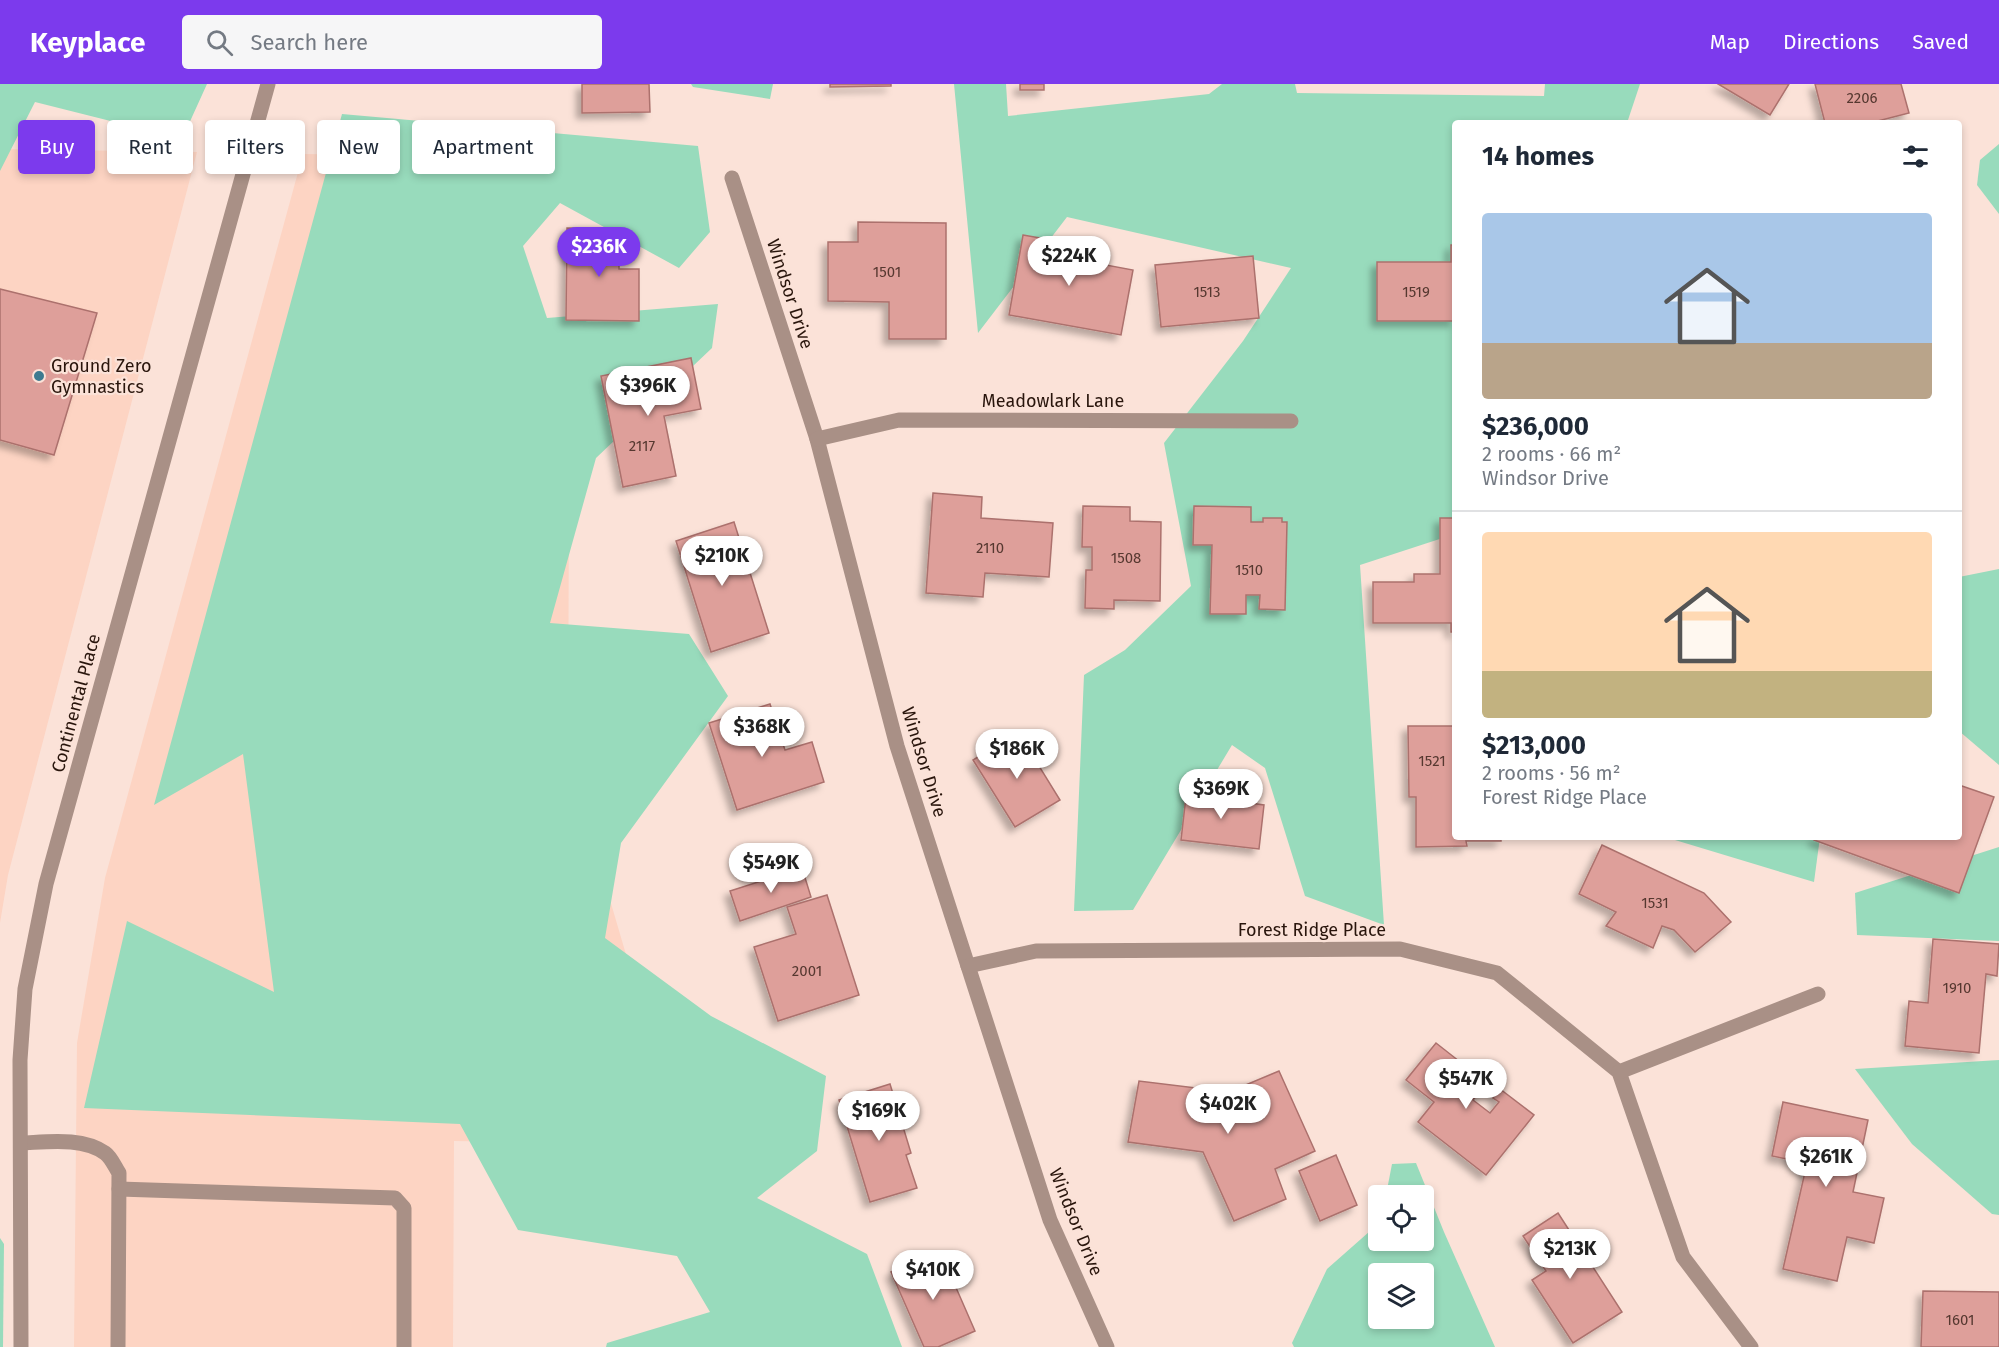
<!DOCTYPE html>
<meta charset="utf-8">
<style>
:root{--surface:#fff;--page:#f6f6f7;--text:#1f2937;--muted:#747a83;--line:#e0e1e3;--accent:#7c3aed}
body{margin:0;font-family:"Fira Sans",sans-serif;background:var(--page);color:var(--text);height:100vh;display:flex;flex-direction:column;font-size:22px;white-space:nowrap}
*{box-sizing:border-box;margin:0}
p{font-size:20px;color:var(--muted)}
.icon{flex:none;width:33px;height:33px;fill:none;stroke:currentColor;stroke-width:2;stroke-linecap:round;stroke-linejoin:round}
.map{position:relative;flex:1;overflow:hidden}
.details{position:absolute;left:1452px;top:36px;width:510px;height:720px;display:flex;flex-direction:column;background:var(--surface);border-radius:6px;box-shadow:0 3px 9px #0003}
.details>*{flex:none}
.top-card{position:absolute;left:18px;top:36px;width:570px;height:54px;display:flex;gap:12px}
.controls{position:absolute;left:1368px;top:1101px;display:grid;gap:12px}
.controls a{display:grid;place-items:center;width:66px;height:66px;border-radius:6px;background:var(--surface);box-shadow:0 3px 9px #0003;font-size:30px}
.price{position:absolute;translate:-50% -51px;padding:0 14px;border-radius:21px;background:#fff;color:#222;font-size:20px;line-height:39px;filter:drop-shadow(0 2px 3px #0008)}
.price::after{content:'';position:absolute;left:50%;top:36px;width:18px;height:14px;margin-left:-9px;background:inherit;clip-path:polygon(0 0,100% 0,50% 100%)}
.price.selected{background:var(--accent);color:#fff}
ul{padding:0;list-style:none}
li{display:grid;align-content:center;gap:12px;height:318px;padding:0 30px}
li+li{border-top:2px solid var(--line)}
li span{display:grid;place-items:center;height:186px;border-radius:6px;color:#555}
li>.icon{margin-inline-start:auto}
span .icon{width:108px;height:108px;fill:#fffc;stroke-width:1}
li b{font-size:26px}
h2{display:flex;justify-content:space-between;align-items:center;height:72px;padding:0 30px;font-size:26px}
.chip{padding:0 21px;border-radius:6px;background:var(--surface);box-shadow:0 3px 9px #0003;font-size:21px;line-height:54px}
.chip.selected{background:var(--accent);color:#fff}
header{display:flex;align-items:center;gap:36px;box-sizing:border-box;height:84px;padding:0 30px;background:var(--accent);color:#fff}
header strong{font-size:28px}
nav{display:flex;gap:33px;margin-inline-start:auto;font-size:21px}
.search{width:420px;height:54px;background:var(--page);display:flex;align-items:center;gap:15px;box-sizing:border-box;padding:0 21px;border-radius:6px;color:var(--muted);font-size:22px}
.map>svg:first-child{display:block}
.built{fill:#fdd4c3}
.green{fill:#98dbbc;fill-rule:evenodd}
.building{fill:#de9f9a;stroke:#ac716d;stroke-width:1.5;filter:url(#shadow)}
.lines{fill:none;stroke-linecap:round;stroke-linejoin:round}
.minor{stroke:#a99086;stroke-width:15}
.poi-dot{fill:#3d7a90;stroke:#fbe2d8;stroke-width:2}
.labels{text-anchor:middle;stroke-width:4.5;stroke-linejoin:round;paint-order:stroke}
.number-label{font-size:15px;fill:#563830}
.street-label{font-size:18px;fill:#29150c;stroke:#fbe2d8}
.poi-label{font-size:18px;fill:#29150c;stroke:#fbe2d8;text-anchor:start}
</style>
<header>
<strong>Keyplace</strong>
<div class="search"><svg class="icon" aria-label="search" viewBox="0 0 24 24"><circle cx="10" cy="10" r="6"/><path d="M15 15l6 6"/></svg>Search here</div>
<nav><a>Map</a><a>Directions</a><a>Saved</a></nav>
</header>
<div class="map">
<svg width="1999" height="1263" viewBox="0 0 1999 1263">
<defs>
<filter id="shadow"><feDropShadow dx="-5.5" dy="5.5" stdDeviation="3" flood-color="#0004"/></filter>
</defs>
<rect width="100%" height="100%" fill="#fbe2d8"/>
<!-- built -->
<g class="built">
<polygon points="0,65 197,68 8,791 0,839"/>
<polygon points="303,70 470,72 569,410 568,673 682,1061 454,1057 453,1263 74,1263 77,959 105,794"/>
</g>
<!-- green -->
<g class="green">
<polygon points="0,0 207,0 182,55 35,18 0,87"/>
<polygon points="691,0 773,0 770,15 693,3"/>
<polygon points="954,0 1006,0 1008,32 1209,10 1222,0 1295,0 1297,9 1544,12 1545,0 1640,0 1627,39 1455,39 1455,450 1360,481 1384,841 1305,812 1265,684 1232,661 1133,826 1074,827 1084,591 1125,566 1191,502 1164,359 1243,257 1291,184 1067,133 978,249"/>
<polygon points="342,30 698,62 710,148 679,184 560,119 523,162 547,234 718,220 712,264 596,374 550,539 689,550 728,612 621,759 605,854 711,932 826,992 817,1067 757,1114 867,1170 902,1263 606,1263 607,1259 710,1228 677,1172 518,1146 460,1040 84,1024 127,837 274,908 243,670 154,721"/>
<polygon points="1999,60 1999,130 1977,101 1980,76"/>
<polygon points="1999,485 1999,681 1959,647 1959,493"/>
<polygon points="1665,753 1820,753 1814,798"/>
<polygon points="1999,763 1999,857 1857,851 1855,809"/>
<polygon points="1999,976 1999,1131 1992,1130 1912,1060 1855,985"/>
<path d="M1416,1079L1444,1148L1495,1263H1294L1292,1259L1327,1185L1378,1140V1156H1424V1112L1386,1111L1392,1080ZM1378,1190H1424V1234H1378Z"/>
<polygon points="0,1154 4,1160 3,1263 0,1263"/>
</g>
<!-- building -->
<g class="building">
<polygon points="582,0 649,0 650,28 582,29"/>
<polygon points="830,0 891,0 891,2 830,3"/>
<rect x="1020" y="0" width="24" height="6"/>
<polygon points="1718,0 1789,0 1770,31"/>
<polygon points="1815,0 1901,0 1909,29 1870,39 1825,39"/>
<polygon points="858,138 946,139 946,255 889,255 889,218 828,217 828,158 858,158"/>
<polygon points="567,144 619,145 619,185 639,185 639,237 566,236"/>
<polygon points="1023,151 1098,164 1095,179 1133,186 1121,251 1009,231"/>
<polygon points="1451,161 1455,161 1455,237 1377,237 1377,178 1451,178"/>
<polygon points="1253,172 1259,234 1161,243 1155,181"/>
<polygon points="0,205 97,229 54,371 0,356"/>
<polygon points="691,274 701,325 664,332 676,392 623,403 601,292"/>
<polygon points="933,409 982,413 981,434 1053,439 1049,493 985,489 983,513 926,509"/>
<polygon points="1083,422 1130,423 1130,437 1161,438 1160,517 1114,516 1114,525 1085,524 1086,486 1092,486 1092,463 1082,463"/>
<polygon points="1194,422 1251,423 1251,438 1263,438 1263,434 1282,434 1282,438 1287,438 1285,526 1259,525 1260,511 1246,511 1246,530 1210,530 1212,461 1193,461"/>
<polygon points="1440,434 1455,434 1455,548 1451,548 1451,539 1373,539 1373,498 1414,498 1414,490 1440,490"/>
<polygon points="734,438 769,549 711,568 676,457"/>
<polygon points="770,620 785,666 812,658 824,698 737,726 709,639"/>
<polygon points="1408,642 1455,642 1455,753 1501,753 1501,757 1466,757 1467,762 1416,763 1416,713 1409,713"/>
<polygon points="1018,648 1060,716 1015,743 973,676"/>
<polygon points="1959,701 1994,713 1959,809 1814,756 1815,753 1959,753"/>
<polygon points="1187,704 1235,710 1235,717 1264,721 1259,765 1181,756"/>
<polygon points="1602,761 1704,809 1731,838 1695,868 1674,846 1662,842 1653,864 1606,842 1616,828 1579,810"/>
<polygon points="802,784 811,813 740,837 730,807"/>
<polygon points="827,811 859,911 778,937 754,863 796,850 787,823"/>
<polygon points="1933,855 1999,860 1997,892 1986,890 1979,969 1905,962 1909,917 1928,919"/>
<polygon points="1436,959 1487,999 1473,1016 1490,1029 1499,1018 1493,1014 1500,1005 1534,1031 1486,1091 1418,1038 1434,1018 1406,996"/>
<polygon points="1279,987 1315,1067 1275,1085 1286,1115 1234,1137 1203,1068 1128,1058 1139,997 1229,1008"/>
<polygon points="890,1000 911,1069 906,1071 917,1104 870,1118 839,1016"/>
<polygon points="1783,1018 1868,1036 1853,1108 1884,1114 1874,1159 1847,1153 1837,1197 1783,1185 1807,1079 1772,1072"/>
<polygon points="1336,1071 1357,1121 1320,1137 1299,1087"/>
<polygon points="1558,1129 1622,1228 1573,1259 1532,1196 1546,1187 1523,1152"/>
<polygon points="940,1167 975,1247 938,1263 924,1263 891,1188"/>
<polygon points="1923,1207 1999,1208 1999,1263 1921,1263"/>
</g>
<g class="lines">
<!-- minor -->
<g class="minor">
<polyline points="732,94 817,355 897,662 1050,1136 1107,1263"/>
<polyline points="817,355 899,336 1291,337"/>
<polyline points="968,882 1036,867 1400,865 1497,889 1619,988 1683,1173 1751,1263"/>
<polyline points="1619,988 1818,910"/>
<path d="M21,1059C48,1058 82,1053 105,1069C111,1073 115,1083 119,1089L118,1263"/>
<polyline points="119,1105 395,1114 404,1124 404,1263"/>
<polyline points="21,1263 20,976 25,905 46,800 268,0"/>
</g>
</g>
<!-- markers -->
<circle class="poi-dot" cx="39" cy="292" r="6"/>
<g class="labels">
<!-- number labels -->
<g class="number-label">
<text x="1862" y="19">2206</text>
<text x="887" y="193">1501</text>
<text x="1207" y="213">1513</text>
<text x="1416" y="213">1519</text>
<text x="642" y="367">2117</text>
<text x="990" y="469">2110</text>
<text x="1126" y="479">1508</text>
<text x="1249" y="491">1510</text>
<text x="1432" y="682">1521</text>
<text x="1655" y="824">1531</text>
<text x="807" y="892">2001</text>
<text x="1957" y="909">1910</text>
<text x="1960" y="1241">1601</text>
</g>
<!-- street labels -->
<g class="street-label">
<text transform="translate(790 210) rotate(72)" y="6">Windsor Drive</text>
<text x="1053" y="323">Meadowlark Lane</text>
<text transform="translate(76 619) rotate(-75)" y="6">Continental Place</text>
<text transform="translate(924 678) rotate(73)" y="6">Windsor Drive</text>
<text x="1312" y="852">Forest Ridge Place</text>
<text transform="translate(1076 1138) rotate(68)" y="6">Windsor Drive</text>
</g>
<!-- poi labels -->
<g class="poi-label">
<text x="51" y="288">Ground Zero<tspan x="51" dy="21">Gymnastics</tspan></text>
</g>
</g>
</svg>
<div class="controls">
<a><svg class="icon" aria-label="locate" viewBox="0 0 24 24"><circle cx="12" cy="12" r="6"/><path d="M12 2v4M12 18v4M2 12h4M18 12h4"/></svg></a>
<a><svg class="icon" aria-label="layers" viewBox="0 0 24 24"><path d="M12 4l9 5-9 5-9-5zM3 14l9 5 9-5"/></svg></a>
</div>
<b class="price selected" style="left:599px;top:194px">$236K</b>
<b class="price" style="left:1069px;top:203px">$224K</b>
<b class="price" style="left:648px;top:333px">$396K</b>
<b class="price" style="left:722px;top:503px">$210K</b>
<b class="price" style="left:762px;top:674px">$368K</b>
<b class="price" style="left:1017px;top:696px">$186K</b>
<b class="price" style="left:1221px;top:736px">$369K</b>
<b class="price" style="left:771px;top:810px">$549K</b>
<b class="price" style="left:1466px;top:1026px">$547K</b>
<b class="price" style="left:1228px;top:1051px">$402K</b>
<b class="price" style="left:879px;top:1058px">$169K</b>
<b class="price" style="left:1826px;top:1104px">$261K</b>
<b class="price" style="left:1570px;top:1196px">$213K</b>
<b class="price" style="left:933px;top:1217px">$410K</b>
<div class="top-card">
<a class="chip selected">Buy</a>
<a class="chip">Rent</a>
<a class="chip">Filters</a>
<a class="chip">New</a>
<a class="chip">Apartment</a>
</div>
<section class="details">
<h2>14 homes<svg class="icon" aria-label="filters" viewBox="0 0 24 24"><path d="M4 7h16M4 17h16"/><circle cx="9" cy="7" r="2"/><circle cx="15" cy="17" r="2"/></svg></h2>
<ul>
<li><span style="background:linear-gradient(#a9c7e8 70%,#b9a48a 0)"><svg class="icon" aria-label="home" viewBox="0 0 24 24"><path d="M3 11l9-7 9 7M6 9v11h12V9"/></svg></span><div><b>$236,000</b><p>2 rooms · 66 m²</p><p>Windsor Drive</p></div></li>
<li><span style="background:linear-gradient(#ffd9b3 75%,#c2b280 0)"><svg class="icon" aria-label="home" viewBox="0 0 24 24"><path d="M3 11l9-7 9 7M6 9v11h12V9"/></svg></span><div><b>$213,000</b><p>2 rooms · 56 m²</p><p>Forest Ridge Place</p></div></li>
</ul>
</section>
</div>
